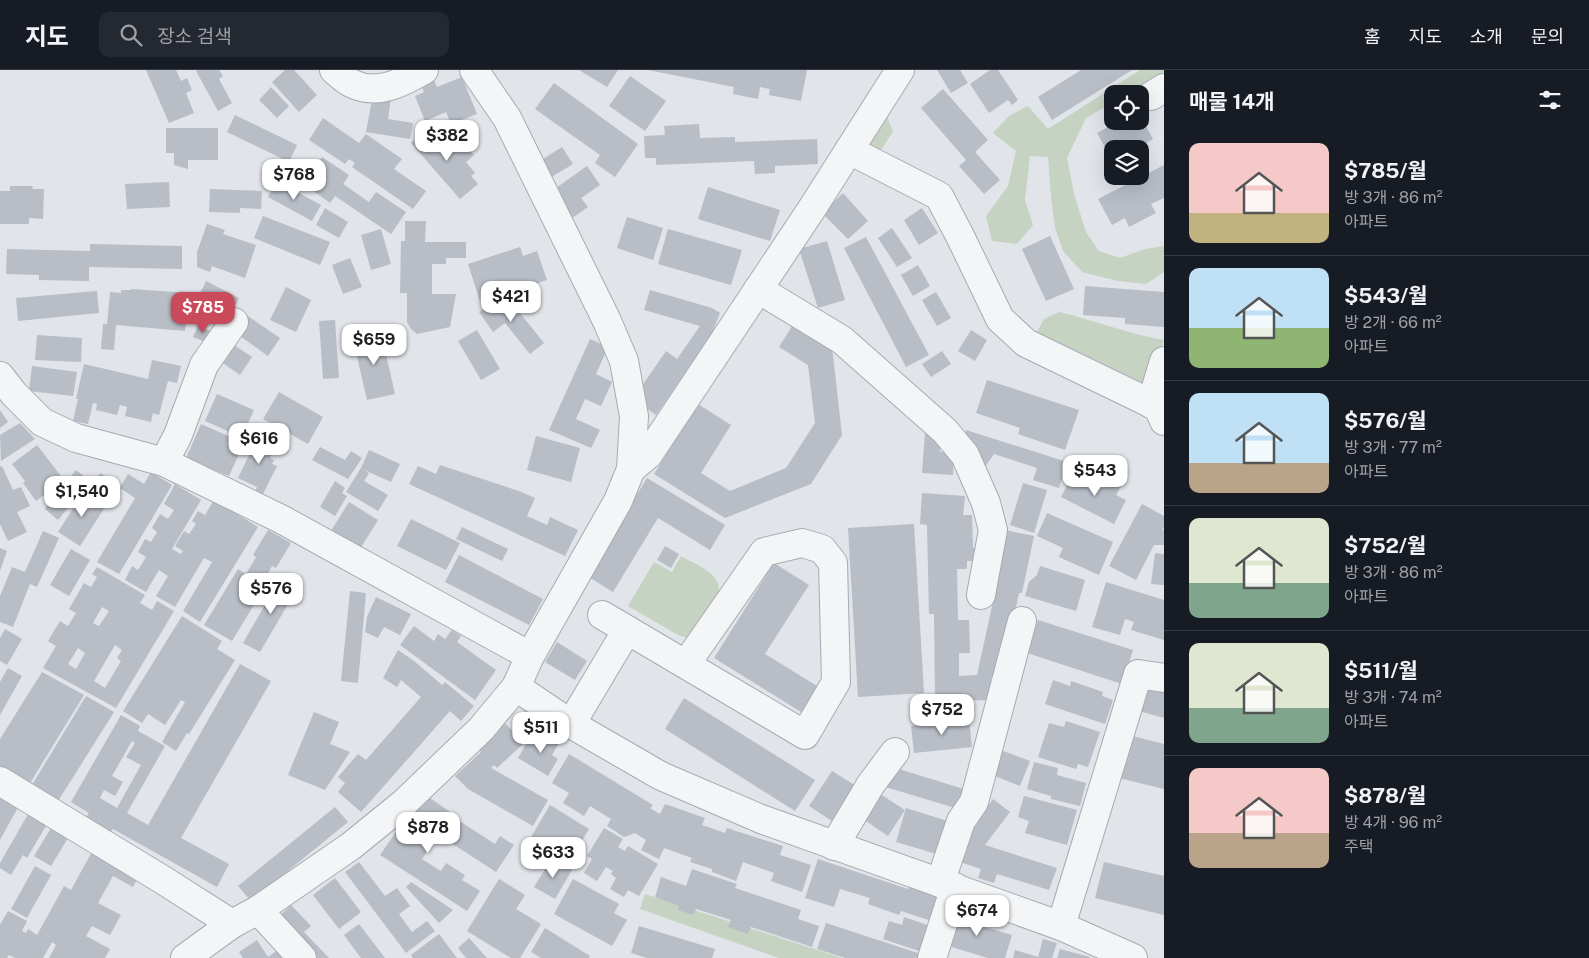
<!DOCTYPE html>
<html lang="ko">
<meta charset="utf-8">
<style>
:root{--surface:#171b24;--page:#242831;--text:#f1f3f6;--muted:#9ea1a6;--line:#363941;--accent:#c94b5b}
body{margin:0;font-family:"Public Sans","Noto Sans KR",sans-serif;background:var(--page);color:var(--text);height:100vh;display:flex;flex-direction:column;font-size:19px;white-space:nowrap}
*{box-sizing:border-box;margin:0}
p{font-size:16px;color:var(--muted)}
.icon{flex:none;width:28px;height:28px;fill:none;stroke:currentColor;stroke-width:2;stroke-linecap:round;stroke-linejoin:round}
.map{position:relative;flex:1;overflow:hidden}
.drawer{display:flex;flex-direction:column;background:var(--surface);width:425px}
.drawer>*{flex:none}
.buttons{position:absolute;left:1104px;top:15px;display:grid;gap:10px}
.buttons a{display:grid;place-items:center;width:45px;height:45px;border-radius:10px;background:var(--surface);box-shadow:0 5px 20px #0002;font-size:25px}
.price{position:absolute;translate:-50% -42px;padding:0 11px;border-radius:10px;background:#fff;color:#222;font-size:16px;line-height:32px;filter:drop-shadow(0 1px 2px #0008)}
.price::after{content:'';position:absolute;left:50%;top:30px;width:15px;height:11px;margin-left:-8px;background:inherit;clip-path:polygon(0 0,100% 0,50% 100%)}
.price.on{background:var(--accent);color:#fff}
ul{padding:0;list-style:none}
li{display:flex;align-items:center;gap:15px;height:125px;padding:0 25px}
li+li{border-top:1px solid var(--line)}
li span{display:grid;place-items:center;flex:none;width:140px;height:100px;border-radius:10px;color:#555}
li>.icon{margin-inline-start:auto}
span .icon{width:60px;height:60px;fill:#fffc;stroke-width:1}
li b{font-size:21px}
h2{display:flex;justify-content:space-between;align-items:center;height:60px;padding:0 25px;font-size:21px}
header{display:flex;align-items:center;gap:30px;box-sizing:border-box;height:70px;padding:0 25px;background:var(--surface);border-bottom:1px solid var(--line)}
header strong{font-size:24px}
nav{display:flex;gap:28px;margin-inline-start:auto;font-size:18px}
.search{width:350px;height:45px;background:var(--page);display:flex;align-items:center;gap:12px;box-sizing:border-box;padding:0 18px;border-radius:10px;color:var(--muted);font-size:19px}
main{display:flex;flex:1;min-height:0}
.map>svg:first-child{display:block}
.green{fill:#c6d3c2}
.building{fill:#b8bdc6;fill-rule:evenodd}
.lines{fill:none;stroke-linecap:round;stroke-linejoin:round}
.minor-casing{stroke:#a6abb3;stroke-width:30}
.minor{stroke:#f3f5f7;stroke-width:28}
</style>
<header>
<strong>지도</strong>
<div class="search"><svg class="icon" aria-label="search" viewBox="0 0 24 24"><circle cx="10" cy="10" r="6"/><path d="M15 15l6 6"/></svg>장소 검색</div>
<nav><a>홈</a><a>지도</a><a>소개</a><a>문의</a></nav>
</header>
<main>
<div class="map">
<svg width="1164" height="888" viewBox="0 0 1164 888">
<rect width="100%" height="100%" fill="#e1e4e9"/>
<!-- green -->
<g class="green">
<polygon points="1140,0 1164,0 1164,2 1128,24 1112,24 1112,33 1086,48 1067,88 1074,124 1086,162 1099,181 1120,188 1145,179 1164,176 1164,202 1146,214 1118,211 1082,202 1063,181 1055,158 1051,127 1048,87 1030,86 1025,130 1033,155 1017,174 992,171 986,146 1008,116 1016,81 993,63 1009,46 1028,36 1048,59"/>
<polygon points="887,47 893,61 882,79 871,85 862,76 868,59"/>
<path d="M1059,242C1094,250 1128,264 1164,270L1150,326L1034,267L1044,249Z"/>
<path d="M681,486C696,495 727,505 717,527L688,568L678,565L628,536L654,492L672,502Z"/>
<polygon points="645,824 842,888 779,888 640,839"/>
</g>
<!-- building -->
<g class="building">
<polygon points="146,0 176,0 181,11 187,8 192,20 186,23 194,43 169,53"/>
<polygon points="198,0 219,0 223,6 219,9 232,33 218,41 196,1"/>
<polygon points="285,0 294,0 317,25 299,42 272,12"/>
<polygon points="579,0 618,0 607,17"/>
<polygon points="648,0 807,0 801,31 769,25 770,19 760,17 758,29 733,24 734,17"/>
<polygon points="937,0 960,0 968,13 951,23"/>
<polygon points="990,0 998,0 1018,30 1012,35 1008,30 989,43 970,14"/>
<polygon points="1081,0 1132,0 1052,50 1038,27"/>
<polygon points="431,3 437,17 462,7 477,44 451,54 446,42 425,51 415,26 424,22 418,8"/>
<polygon points="630,6 666,31 645,61 609,36"/>
<polygon points="554,13 638,74 615,107 595,93 600,85 535,39"/>
<polygon points="271,17 289,36 277,48 259,30"/>
<polygon points="943,19 988,70 975,82 1000,110 984,124 959,96 966,90 921,38"/>
<polygon points="373,24 391,27 388,49 413,53 410,69 366,62"/>
<polygon points="235,45 297,75 289,92 227,62"/>
<polygon points="1140,46 1153,69 1135,79 1112,79 1112,90 1097,63 1118,51 1140,51"/>
<polygon points="323,48 359,73 366,64 402,89 394,99 426,121 413,139 352,97 355,93 349,89 345,94 309,70"/>
<polygon points="699,54 700,68 735,67 735,72 817,69 818,94 775,96 775,103 755,104 754,91 656,95 656,88 645,88 644,66 665,65 664,56"/>
<polygon points="430,57 441,69 443,67 455,80 463,73 474,85 466,92 475,103 471,106 478,114 460,129 411,73"/>
<polygon points="166,58 218,58 218,90 188,90 188,99 174,95 174,83 166,83"/>
<polygon points="562,77 573,94 545,111 535,94"/>
<polygon points="322,87 349,105 343,114 369,132 376,122 406,142 391,164 335,126 330,133 304,114"/>
<polygon points="1164,95 1164,128 1151,134 1156,143 1129,157 1125,148 1112,155 1098,129"/>
<polygon points="587,96 600,115 581,128 588,137 568,151 549,123"/>
<polygon points="277,111 321,135 312,151 268,127"/>
<polygon points="169,112 170,137 127,139 125,114"/>
<polygon points="10,116 33,116 32,119 44,119 43,149 29,148 29,154 0,154 0,121 10,121"/>
<polygon points="708,117 780,140 770,171 698,149"/>
<polygon points="210,119 262,121 261,139 240,138 240,143 209,142"/>
<polygon points="843,123 868,151 848,169 822,143"/>
<polygon points="325,138 348,152 339,168 316,155"/>
<polygon points="922,138 938,163 919,175 904,150"/>
<polygon points="263,146 330,172 320,195 254,168"/>
<polygon points="627,147 663,158 653,190 617,178"/>
<polygon points="405,151 426,151 425,172 466,172 466,188 446,188 446,194 432,194 432,224 456,224 450,257 417,264 411,259 407,252 407,223 400,223 401,171 405,171"/>
<polygon points="207,154 225,160 223,164 256,175 245,208 212,196 210,202 197,197 197,182"/>
<polygon points="892,158 912,188 897,197 878,168"/>
<polygon points="381,159 391,194 371,200 361,165"/>
<polygon points="668,159 742,180 731,215 658,194"/>
<polygon points="1050,166 1074,219 1046,231 1022,179"/>
<polygon points="866,167 929,285 906,297 844,178"/>
<polygon points="827,171 845,230 818,238 799,179"/>
<polygon points="90,174 182,176 182,199 89,197 89,211 39,210 39,205 6,204 7,179 90,181"/>
<polygon points="520,177 523,186 537,181 547,210 519,219 520,222 481,234 468,194"/>
<polygon points="350,188 362,217 343,224 332,195"/>
<polygon points="918,195 930,216 913,226 901,205"/>
<polygon points="206,211 239,228 227,253 194,236"/>
<polygon points="1085,216 1164,222 1164,257 1125,254 1125,248 1083,245"/>
<polygon points="286,217 311,230 296,262 270,250"/>
<polygon points="131,219 189,223 185,261 116,255 114,280 101,279 103,254 107,254 110,222 121,223 121,220 131,220"/>
<polygon points="650,220 712,238 720,243 712,263 656,345 633,329 666,281 677,289 700,256 644,240"/>
<polygon points="97,221 99,243 18,251 16,228"/>
<polygon points="936,222 951,248 937,256 922,230"/>
<polygon points="508,228 544,273 530,284 505,253 493,262 479,242 491,233"/>
<polygon points="248,246 280,268 268,286 236,263"/>
<polygon points="335,250 339,308 323,309 319,251"/>
<polygon points="794,253 832,277 842,365 811,414 725,448 654,404 698,334 731,355 701,403 730,421 786,398 815,353 808,295 779,277"/>
<polygon points="198,256 213,262 208,273 193,267"/>
<polygon points="477,260 500,299 481,310 458,271"/>
<polygon points="971,260 987,270 975,291 958,281"/>
<polygon points="381,262 395,324 367,330 353,269"/>
<polygon points="37,265 82,268 81,292 35,290"/>
<polygon points="590,269 608,277 596,304 612,312 601,336 585,329 576,349 600,360 591,378 549,360"/>
<polygon points="228,271 252,287 240,305 217,289"/>
<polygon points="942,281 951,294 931,307 922,294"/>
<polygon points="152,290 181,296 177,313 168,311 159,345 153,343 151,352 125,346 127,337 120,335 117,345 96,340 97,334 93,333 88,354 73,351 78,329 76,329 84,294 148,309"/>
<polygon points="32,296 77,302 73,326 29,321"/>
<polygon points="987,310 1079,340 1065,380 1018,364 1020,358 976,343"/>
<polygon points="279,322 323,347 308,374 263,349"/>
<polygon points="217,324 254,340 245,360 233,354 230,362 205,351"/>
<polygon points="0,340 8,352 0,358"/>
<polygon points="20,353 35,369 1,391 0,365"/>
<polygon points="201,354 244,373 229,406 186,388"/>
<polygon points="966,360 1067,392 1059,418 1033,410 1037,398 994,384 985,397 963,372"/>
<polygon points="925,363 941,364 940,382 954,383 953,405 922,403"/>
<polygon points="255,364 277,374 270,388 274,390 272,394 277,396 261,428 254,424 257,417 238,408 252,379 248,377"/>
<polygon points="536,366 580,378 571,412 527,400"/>
<polygon points="37,375 64,410 36,431 23,413 25,411 12,394"/>
<polygon points="320,377 345,390 351,381 362,388 348,409 312,390"/>
<polygon points="369,380 400,394 391,412 362,399 369,403 364,411 388,425 378,441 346,422 361,398"/>
<polygon points="440,395 519,421 535,428 527,446 547,455 550,447 578,460 565,486 409,414 418,396 436,404"/>
<polygon points="2,396 13,420 21,417 30,436 17,442 27,462 8,471 0,454 0,397"/>
<polygon points="76,400 90,411 58,450 45,439"/>
<polygon points="151,402 172,415 119,504 97,492 135,428 120,418 128,404 144,414"/>
<polygon points="1074,402 1104,418 1108,409 1121,416 1116,425 1126,430 1114,454 1061,427"/>
<polygon points="100,403 119,414 110,429 91,419"/>
<polygon points="647,408 725,455 710,480 658,448 613,522 587,506"/>
<polygon points="335,411 345,418 342,423 347,426 335,446 320,437"/>
<polygon points="1023,413 1047,420 1034,463 1010,455"/>
<polygon points="175,414 201,430 172,479 181,484 183,481 175,476 184,461 189,464 196,454 192,451 198,441 205,445 214,430 258,457 200,552 183,541 212,492 204,488 175,537 156,526 168,506 159,500 146,522 125,510 132,496 138,500 146,487 138,482 145,469 151,472 157,462 152,458 160,444 168,449 174,440 164,434"/>
<polygon points="85,420 107,434 80,476 58,462"/>
<polygon points="922,423 965,426 963,445 972,445 973,478 979,478 979,491 967,491 967,499 957,499 958,550 969,550 970,583 959,583 959,606 977,605 996,518 1005,460 1034,466 1022,523 1019,523 1001,609 991,607 991,630 935,631 934,544 929,544 927,455 920,454"/>
<polygon points="349,432 378,450 360,479 331,461"/>
<polygon points="1142,434 1164,446 1164,457 1162,460 1164,460 1164,475 1154,475 1136,510 1109,496"/>
<polygon points="1047,443 1113,472 1099,505 1059,487 1063,478 1037,466"/>
<polygon points="411,449 460,473 446,500 397,476"/>
<polygon points="914,454 924,623 858,627 848,458"/>
<polygon points="462,457 508,479 502,491 456,469"/>
<polygon points="268,460 291,473 276,498 272,496 263,513 266,515 232,571 204,555 238,499 246,504 256,487 253,485"/>
<polygon points="43,461 59,468 37,517 30,514 13,557 0,552 0,526 12,497 25,502"/>
<polygon points="665,476 679,484 671,498 657,490"/>
<polygon points="0,478 7,481 0,501"/>
<polygon points="71,479 90,490 69,526 50,515"/>
<polygon points="1155,483 1164,484 1164,515 1151,514"/>
<polygon points="459,485 543,529 529,555 445,512"/>
<polygon points="774,493 809,515 765,584 817,616 801,642 714,588"/>
<polygon points="1040,496 1085,510 1076,541 1025,526 1029,512 1037,505"/>
<path d="M97,497L145,525L140,533L152,540L157,531L174,541L116,638L43,598L56,576L48,571L60,551L68,556L76,543L69,539L84,513L91,517L97,507L92,504ZM102,537L109,541L99,556L93,553ZM115,575L122,580L117,588L121,591L105,618L94,611ZM78,578L85,583L76,599L68,594Z"/>
<polygon points="281,507 298,517 260,582 243,573"/>
<polygon points="1106,512 1164,530 1164,570 1131,560 1134,552 1125,549 1120,565 1092,557"/>
<polygon points="350,521 366,523 358,613 341,611"/>
<polygon points="376,527 411,544 400,565 384,557 378,568 365,562 367,547"/>
<polygon points="182,546 222,571 217,579 235,590 189,664 187,663 176,681 162,672 185,632 181,630 165,655 148,644 142,653 123,641"/>
<polygon points="1038,550 1133,580 1122,614 1027,583"/>
<polygon points="414,556 434,571 438,564 445,569 452,560 461,566 457,572 496,600 475,630 400,575"/>
<polygon points="5,559 22,569 7,595 0,591 0,568"/>
<polygon points="557,572 587,591 575,610 545,592"/>
<polygon points="398,580 414,591 442,615 445,612 474,636 461,651 450,641 361,742 338,722 345,713 338,707 358,684 366,690 421,627 401,610 397,617 383,608"/>
<path d="M240,594L271,611L181,768L229,794L217,817L113,759L109,764L84,750L89,743L71,732L121,645L140,656L138,661L165,676L127,743L148,755ZM132,671L135,673L126,687L141,695L117,738L100,728L104,720L115,726L123,712L112,706Z"/>
<polygon points="8,598 22,606 0,645 0,612"/>
<polygon points="42,602 84,625 27,718 0,701 0,669"/>
<polygon points="1053,610 1070,616 1071,611 1103,622 1102,626 1113,630 1105,654 1045,634"/>
<polygon points="1143,610 1164,616 1164,648 1135,640"/>
<polygon points="86,626 114,642 55,736 29,720"/>
<polygon points="684,628 815,710 795,741 665,659"/>
<polygon points="314,642 339,652 330,674 350,682 325,720 288,705"/>
<polygon points="969,650 972,677 914,683 911,656"/>
<polygon points="1066,651 1100,662 1088,697 1078,694 1076,699 1038,687 1049,653 1064,657"/>
<polygon points="505,653 524,673 497,698 494,695 491,698 548,730 533,756 468,719 455,706 481,682 478,678"/>
<polygon points="548,661 561,669 552,685 558,689 548,706 518,688 528,671 538,676"/>
<polygon points="1129,665 1164,674 1164,719 1119,708"/>
<polygon points="995,678 1030,691 1020,716 985,702"/>
<polygon points="569,684 653,735 650,738 660,744 665,734 705,748 702,755 725,763 727,758 783,776 780,785 811,795 802,822 771,811 774,803 743,792 736,811 712,802 712,799 690,792 692,788 664,778 659,789 641,780 646,770 635,763 624,767 607,756 611,749 590,736 584,746 563,733 569,723 552,713"/>
<polygon points="1034,692 1058,698 1057,705 1086,713 1080,736 1051,729 1051,726 1027,719"/>
<polygon points="886,695 970,721 965,741 879,715"/>
<polygon points="832,701 861,719 838,755 809,736"/>
<polygon points="0,718 22,730 0,770"/>
<polygon points="874,720 905,740 888,766 857,745"/>
<polygon points="1024,726 1077,740 1067,775 1025,763 1029,751 1018,747"/>
<polygon points="430,728 453,744 422,789 441,801 446,793 465,805 462,810 480,821 467,841 380,785 408,745"/>
<polygon points="993,729 1010,742 985,775 1057,798 1049,820 997,804 994,813 978,808 981,799 960,792 952,787"/>
<polygon points="550,735 589,759 572,787 547,772 540,783 527,774"/>
<polygon points="335,737 348,752 251,831 238,816"/>
<polygon points="906,738 957,754 947,787 896,772"/>
<polygon points="31,739 50,749 27,788 23,785 11,805 0,798 0,793"/>
<polygon points="458,750 495,774 500,766 514,775 496,802 445,769"/>
<polygon points="54,753 71,763 51,796 34,786"/>
<polygon points="604,758 623,769 618,777 625,781 628,776 658,794 639,826 628,820 624,827 610,819 616,808 611,804 613,801 606,797 597,811 584,803 592,789 587,786"/>
<polygon points="94,778 140,803 133,817 113,806 98,833 121,845 110,865 92,856 86,866 110,879 105,888 49,888 56,875 52,872 43,888 15,888 9,885 7,888 0,888 0,855 8,841 27,851 22,861 26,863 28,859 37,865 64,816 71,820"/>
<polygon points="552,788 572,800 555,829 534,817"/>
<polygon points="818,789 908,819 910,814 943,826 935,852 901,841 899,845 868,834 870,828 840,819 834,837 805,828"/>
<polygon points="359,792 385,826 397,818 410,836 399,844 412,862 427,851 435,861 406,883 345,802"/>
<polygon points="1104,792 1164,806 1164,845 1095,828"/>
<polygon points="35,796 51,805 27,848 11,839"/>
<polygon points="692,799 737,814 735,818 801,840 798,849 819,856 812,877 751,857 748,864 728,857 731,850 696,839 693,845 678,840 679,836 655,827 661,807 686,816"/>
<polygon points="335,808 361,842 339,859 313,825"/>
<polygon points="499,809 525,825 516,839 541,854 520,888 511,888 467,861"/>
<polygon points="573,809 619,834 614,843 627,850 612,876 554,844"/>
<polygon points="411,812 453,840 439,853 406,817"/>
<polygon points="291,835 311,856 304,862 329,888 307,888 273,852"/>
<polygon points="955,839 983,848 981,856 1012,865 1005,888 988,888 945,875"/>
<polygon points="904,847 933,857 925,883 883,869 889,851 902,855"/>
<polygon points="826,853 924,885 923,888 845,888 817,879"/>
<polygon points="359,854 385,888 361,888 344,865"/>
<polygon points="639,856 715,879 712,888 647,888 631,883"/>
<polygon points="545,858 590,886 589,888 541,888 531,882"/>
<polygon points="439,864 457,888 413,888 411,885"/>
<polygon points="469,868 487,888 466,888 458,878"/>
<polygon points="1043,869 1057,873 1052,888 1013,888 1015,880 1038,887"/>
<polygon points="257,870 268,887 279,879 285,888 243,888 239,882"/>
<polygon points="1060,879 1090,887 1090,888 1057,888"/>
</g>
<g class="lines">
<defs>
<g id="minor">
<path d="M334,0C340,5 346,11 353,14C378,26 403,12 424,0"/>
<polyline points="1151,26 1164,18"/>
<polyline points="849,80 939,126 961,168 1000,249 1026,273 1158,337 1164,351"/>
<polyline points="758,219 842,270 945,361 965,385 986,433 993,460 981,525"/>
<polyline points="0,306 14,324 42,352 76,368 164,392 281,449 530,586"/>
<polyline points="1151,334 1164,291"/>
<polyline points="164,392 178,365 204,295 234,252"/>
<polyline points="631,399 648,385 813,137 900,0"/>
<polyline points="602,545 805,665 836,612 833,493 822,479 802,473 764,482 686,594"/>
<polyline points="516,617 571,654 661,706 761,749 1061,856 1133,888"/>
<polyline points="571,654 627,560"/>
<polyline points="0,711 163,810 232,854"/>
<polyline points="834,776 871,714 895,682"/>
<polyline points="940,813 961,751 974,732 1022,551"/>
<polyline points="258,840 302,888"/>
<polyline points="1061,856 1138,604 1164,608"/>
<polyline points="185,888 232,854 258,840 351,776 404,733 481,659 516,617 530,586 618,431 631,399 634,346 624,291 607,251 507,48 474,0"/>
<polyline points="932,888 955,817"/>
</g>
</defs>
<!-- minor casing -->
<use href="#minor" class="minor-casing"/>
<!-- minor -->
<use href="#minor" class="minor"/>
</g>
</svg>
<div class="buttons">
<a><svg class="icon" aria-label="locate" viewBox="0 0 24 24"><circle cx="12" cy="12" r="6"/><path d="M12 2v4M12 18v4M2 12h4M18 12h4"/></svg></a>
<a><svg class="icon" aria-label="layers" viewBox="0 0 24 24"><path d="M12 4l9 5-9 5-9-5zM3 14l9 5 9-5"/></svg></a>
</div>
<b class="price" style="left:447px;top:92px">$382</b>
<b class="price" style="left:294px;top:131px">$768</b>
<b class="price" style="left:511px;top:253px">$421</b>
<b class="price on" style="left:203px;top:264px">$785</b>
<b class="price" style="left:374px;top:296px">$659</b>
<b class="price" style="left:259px;top:395px">$616</b>
<b class="price" style="left:1095px;top:427px">$543</b>
<b class="price" style="left:82px;top:448px">$1,540</b>
<b class="price" style="left:271px;top:545px">$576</b>
<b class="price" style="left:942px;top:666px">$752</b>
<b class="price" style="left:541px;top:684px">$511</b>
<b class="price" style="left:428px;top:784px">$878</b>
<b class="price" style="left:553px;top:809px">$633</b>
<b class="price" style="left:977px;top:867px">$674</b>
</div>
<section class="drawer">
<h2>매물 14개<svg class="icon" aria-label="filters" viewBox="0 0 24 24"><path d="M4 7h16M4 17h16"/><circle cx="9" cy="7" r="2"/><circle cx="15" cy="17" r="2"/></svg></h2>
<ul>
<li><span style="background:linear-gradient(#f6c9c9 70%,#c2b280 0)"><svg class="icon" aria-label="home" viewBox="0 0 24 24"><path d="M3 11l9-7 9 7M6 9v11h12V9"/></svg></span><div><b>$785/월</b><p>방 3개 · 86 m²</p><p>아파트</p></div></li>
<li><span style="background:linear-gradient(#bfe0f5 60%,#8fb573 0)"><svg class="icon" aria-label="home" viewBox="0 0 24 24"><path d="M3 11l9-7 9 7M6 9v11h12V9"/></svg></span><div><b>$543/월</b><p>방 2개 · 66 m²</p><p>아파트</p></div></li>
<li><span style="background:linear-gradient(#bfe0f5 70%,#b9a48a 0)"><svg class="icon" aria-label="home" viewBox="0 0 24 24"><path d="M3 11l9-7 9 7M6 9v11h12V9"/></svg></span><div><b>$576/월</b><p>방 3개 · 77 m²</p><p>아파트</p></div></li>
<li><span style="background:linear-gradient(#dfe7d0 65%,#7fa58c 0)"><svg class="icon" aria-label="home" viewBox="0 0 24 24"><path d="M3 11l9-7 9 7M6 9v11h12V9"/></svg></span><div><b>$752/월</b><p>방 3개 · 86 m²</p><p>아파트</p></div></li>
<li><span style="background:linear-gradient(#dfe7d0 65%,#7fa58c 0)"><svg class="icon" aria-label="home" viewBox="0 0 24 24"><path d="M3 11l9-7 9 7M6 9v11h12V9"/></svg></span><div><b>$511/월</b><p>방 3개 · 74 m²</p><p>아파트</p></div></li>
<li><span style="background:linear-gradient(#f6c9c9 65%,#b9a48a 0)"><svg class="icon" aria-label="home" viewBox="0 0 24 24"><path d="M3 11l9-7 9 7M6 9v11h12V9"/></svg></span><div><b>$878/월</b><p>방 4개 · 96 m²</p><p>주택</p></div></li>
</ul>
</section>
</main>
